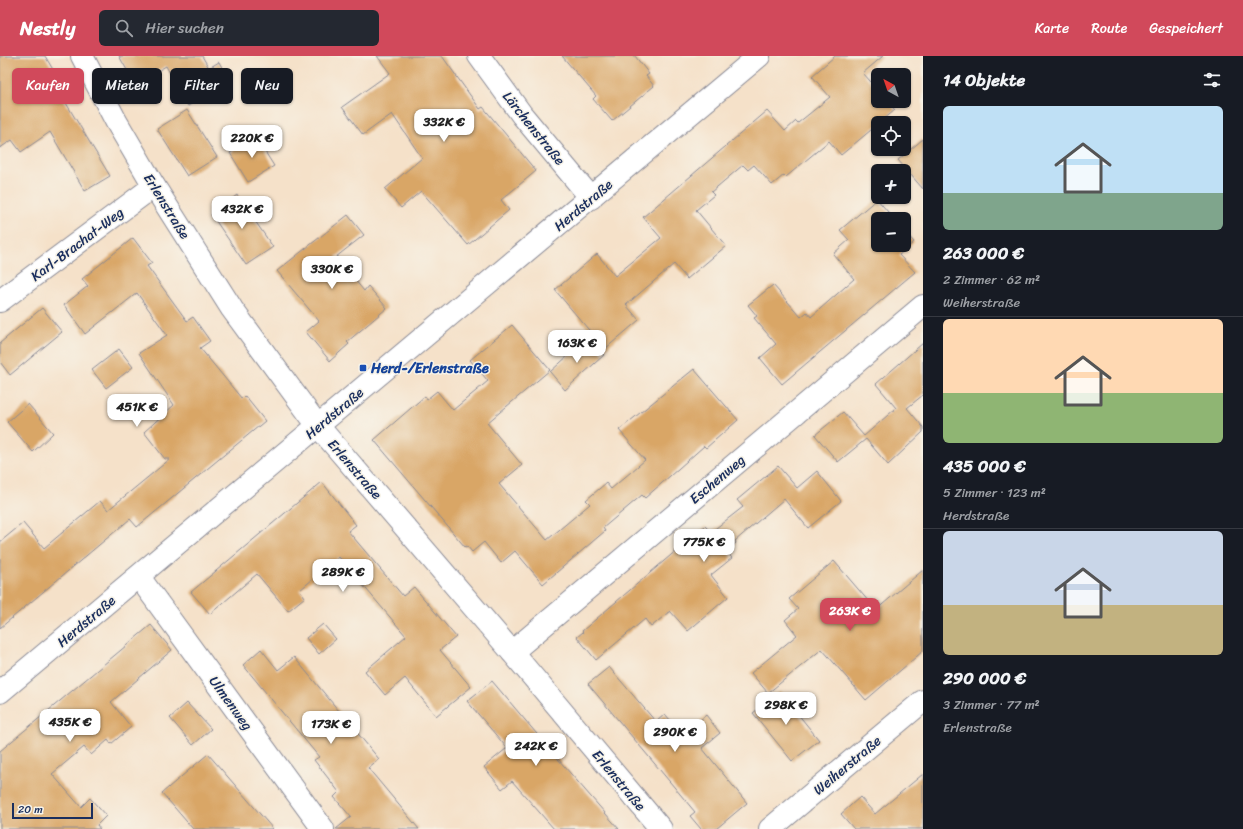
<!DOCTYPE html>
<html lang="de">
<meta charset="utf-8">
<style>
:root{--surface:#171b24;--page:#242831;--text:#f1f3f6;--muted:#9ea1a6;--line:#363941;--accent:#d1495b}
body{margin:0;font-family:Sriracha,sans-serif;background:var(--page);color:var(--text);height:100vh;display:flex;flex-direction:column;font-size:15px;white-space:nowrap}
*{box-sizing:border-box;margin:0}
p{font-size:13px;color:var(--muted)}
.icon{flex:none;width:22px;height:22px;fill:none;stroke:currentColor;stroke-width:2;stroke-linecap:round;stroke-linejoin:round}
.map{position:relative;flex:1;overflow:hidden}
.side{display:flex;flex-direction:column;background:var(--surface);width:320px}
.side>*{flex:none}
.guide{position:absolute;left:12px;top:12px;width:380px;height:36px;display:flex;gap:8px}
.needle{width:26px;rotate:320deg}
.fabs{position:absolute;left:871px;top:12px;display:grid;gap:8px}
.fabs a{display:grid;place-items:center;width:40px;height:40px;border-radius:6px;background:var(--surface);box-shadow:0 1px 3px #0004;font-size:20px}
.scale{position:absolute;left:12px;bottom:10px;width:81px;box-sizing:border-box;padding-left:4px;border:2px solid #1b2f5e;border-top:0;font-size:11px;line-height:14px;white-space:nowrap;color:#1b2f5e;-webkit-text-stroke:3px #f7f3e8;paint-order:stroke}
.price{position:absolute;translate:-50% -34px;padding:0 9px;border-radius:8px;background:#fff;color:#222;font-size:13px;line-height:26px;filter:drop-shadow(0 1px 2px #0008)}
.price::after{content:'';position:absolute;left:50%;top:24px;width:12px;height:9px;margin-left:-6px;background:inherit;clip-path:polygon(0 0,100% 0,50% 100%)}
.price.current{background:var(--accent);color:#fff}
ul{padding:0;list-style:none}
li{display:grid;align-content:center;gap:8px;height:212px;padding:0 20px}
li+li{border-top:1px solid var(--line)}
li span{display:grid;place-items:center;height:124px;border-radius:6px;color:#555}
li>.icon{margin-inline-start:auto}
span .icon{width:72px;height:72px;fill:#fffc;stroke-width:1}
li b{font-size:17px}
h2{display:flex;justify-content:space-between;align-items:center;height:48px;padding:0 20px;font-size:17px}
.chip{padding:0 14px;border-radius:6px;background:var(--surface);box-shadow:0 1px 3px #0004;font-size:14px;line-height:36px}
.chip.current{background:var(--accent);color:#fff}
header{display:flex;align-items:center;gap:24px;box-sizing:border-box;height:56px;padding:0 20px;background:var(--accent);color:#fff}
header strong{font-size:19px}
nav{display:flex;gap:22px;margin-inline-start:auto;font-size:14px}
.search{width:280px;height:36px;background:var(--page);display:flex;align-items:center;gap:10px;box-sizing:border-box;padding:0 14px;border-radius:6px;color:var(--muted);font-size:15px}
main{display:flex;flex:1;min-height:0}
.map>svg:first-child{display:block}
.building{fill:#d9a666}
.lines{fill:none;stroke-linecap:round;stroke-linejoin:round}
.street-casing{stroke:#888894;stroke-width:24}
.street{stroke:#fff;stroke-width:22}
.transit-dot{fill:#1a4fb4;stroke:#f7f3e8;stroke-width:1.5}
.labels{text-anchor:middle;stroke-width:3;stroke-linejoin:round;paint-order:stroke}
.street-label{font-size:14px;fill:#1b2f5e;stroke:#f7f3e8}
.transit-label{font-size:14px;font-weight:bold;fill:#164399;stroke:#f7f3e8;text-anchor:start}
</style>
<header>
<strong>Nestly</strong>
<div class="search"><svg class="icon" aria-label="search" viewBox="0 0 24 24"><circle cx="10" cy="10" r="6"/><path d="M15 15l6 6"/></svg>Hier suchen</div>
<nav><a>Karte</a><a>Route</a><a>Gespeichert</a></nav>
</header>
<main>
<div class="map">
<svg width="923" height="773" viewBox="0 0 923 773">
<rect width="100%" height="100%" fill="#f7f3e8"/>
<filter id="ink" filterUnits="userSpaceOnUse"><feTurbulence type="fractalNoise" baseFrequency=".025" numOctaves="2"/><feDisplacementMap in="SourceGraphic" scale="8" xChannelSelector="R" yChannelSelector="G"/><feConvolveMatrix kernelMatrix="1 2 1 2 8 2 1 2 1" color-interpolation-filters="sRGB"/></filter>
<filter id="wash" filterUnits="userSpaceOnUse"><feTurbulence type="fractalNoise" baseFrequency=".012" numOctaves="4" result="noise"/><feDisplacementMap in="SourceGraphic" scale="16" xChannelSelector="R" yChannelSelector="G"/><feGaussianBlur stdDeviation="0.9" result="paint"/><feColorMatrix in="noise" values="0 0 0 0 0 0 0 0 0 0 0 0 0 0 0 0 0 1.4 0 .05"/><feComposite in="paint" operator="in"/></filter>
<g filter="url(#wash)">
<rect width="100%" height="100%" fill="#f5e1c9"/>
<g id="blocks">
<!-- building -->
<g class="building">
<polygon points="0,0 45,0 68,39 63,42 110,120 85,135 50,76 21,96 12,84 0,92"/>
<polygon points="119,0 202,0 209,12 219,6 230,26 188,50 166,10 135,28"/>
<polygon points="377,0 442,0 480,53 483,51 536,115 501,144 509,154 468,189 421,135 401,152 385,133 422,102 392,58 363,79 342,51 390,17"/>
<polygon points="562,0 635,0 649,18 646,20 654,30 612,65 593,43 596,40"/>
<polygon points="835,0 883,0 863,17 878,34 878,45 887,45 895,54 841,99 829,85 786,121 784,119 772,129 754,109 748,114 743,109 711,136 714,139 696,154 726,190 687,223 674,208 626,249 639,264 605,293 555,234 597,198 615,220 661,182 643,161 767,55 785,75 796,65 798,67 830,41 812,20"/>
<polygon points="187,54 217,101 187,120 157,73"/>
<polygon points="255,80 274,110 248,126 230,97"/>
<polygon points="923,83 923,133 898,104"/>
<polygon points="237,139 273,191 246,209 211,158"/>
<polygon points="877,143 894,163 878,163 878,189 904,189 904,175 914,186 899,199 915,216 782,328 760,302 776,288 754,262 757,260 748,249 773,229 801,261 807,256 811,261 854,223 833,198 849,184 840,174"/>
<polygon points="348,159 364,179 336,201 364,235 368,230 387,252 347,286 349,288 330,305 306,276 319,265 277,215"/>
<polygon points="133,182 152,207 147,210 187,265 193,261 210,285 200,292 242,343 245,340 265,365 137,471 130,463 0,572 0,486 23,467 44,492 100,445 108,454 170,403 165,403 144,376 174,349 139,297 167,279 137,237 85,278 64,249 88,230 82,223"/>
<polygon points="42,252 62,276 10,319 0,306 0,287"/>
<polygon points="512,269 550,314 487,367 522,409 499,428 547,484 590,448 586,444 606,427 611,433 645,404 619,374 694,313 738,364 706,392 704,390 645,442 642,439 603,472 605,475 543,528 515,495 501,507 484,486 472,496 467,490 465,491 374,384 425,340 427,343 437,335 453,354 488,325 470,304"/>
<polygon points="589,281 604,299 565,334 550,316"/>
<polygon points="923,287 923,339 907,352 923,371 923,376 888,409 866,383 838,406 815,379 843,356 864,380 896,352 876,328"/>
<polygon points="119,293 133,311 106,332 92,314"/>
<polygon points="28,348 53,377 33,396 7,366"/>
<polygon points="778,410 797,432 817,415 841,445 808,472 784,443 735,485 736,487 726,495 732,502 711,519 728,541 688,575 670,555 651,571 645,563 596,604 577,581 583,576 582,575 705,470 711,476 743,451 737,444"/>
<polygon points="322,426 356,469 348,475 403,540 414,531 456,581 440,594 471,631 436,660 405,622 385,639 365,615 406,580 339,501 300,534 305,541 288,555 257,518 210,558 191,536"/>
<polygon points="834,505 876,554 923,514 923,595 866,644 822,593 768,637 751,617 797,579 785,564 798,553 789,543"/>
<polygon points="323,568 336,583 319,598 306,582"/>
<polygon points="151,569 172,594 111,646 131,671 111,688 108,684 91,699 84,691 52,718 81,751 90,742 106,760 97,769 100,773 0,773 0,695"/>
<polygon points="261,593 278,614 294,601 379,703 368,712 419,773 336,773 351,761 334,741 339,736 314,704 319,701 243,609"/>
<polygon points="609,611 656,666 665,658 683,679 706,659 720,677 702,692 747,747 716,773 701,773 690,760 695,756 588,628"/>
<polygon points="492,625 564,710 619,773 554,773 512,725 502,733 484,711 507,692 467,645"/>
<polygon points="780,636 819,684 792,705 753,657"/>
<polygon points="187,647 211,673 193,689 170,662"/>
<polygon points="208,698 254,751 273,773 193,773 162,737"/>
<polygon points="923,718 923,773 854,773 841,758 860,741 875,758"/>
</g>
</g>
</g>
<g filter="url(#ink)">
<use href="#blocks" fill-opacity="0" stroke="#888894" stroke-width="1"/>
<g class="lines">
<defs>
<g id="street">
<polyline points="82,0 116,65 154,130 232,253 318,370 512,596 661,773"/>
<polyline points="479,0 522,59 591,142"/>
<polyline points="0,245 154,130"/>
<polyline points="139,521 323,773"/>
<polyline points="512,596 923,250"/>
<polyline points="0,636 759,0"/>
<polyline points="770,773 923,645"/>
</g>
</defs>
<!-- street casing -->
<use href="#street" class="street-casing"/>
<!-- street -->
<use href="#street" class="street"/>
</g>
</g>
<!-- markers -->
<rect class="transit-dot" x="359" y="308" width="8" height="8" rx="2"/>
<g class="labels">
<!-- street labels -->
<g class="street-label">
<text transform="translate(534 72) rotate(51)" y="5">Lärchenstraße</text>
<text transform="translate(583 149) rotate(-40)" y="5">Herdstraße</text>
<text transform="translate(167 150) rotate(58)" y="5">Erlenstraße</text>
<text transform="translate(77 188) rotate(-37)" y="5">Karl-Brachat-Weg</text>
<text transform="translate(334 357) rotate(-40)" y="5">Herdstraße</text>
<text transform="translate(355 413) rotate(49)" y="5">Erlenstraße</text>
<text transform="translate(717 423) rotate(-40)" y="5">Eschenweg</text>
<text transform="translate(86 565) rotate(-40)" y="5">Herdstraße</text>
<text transform="translate(231 647) rotate(54)" y="5">Ulmenweg</text>
<text transform="translate(847 709) rotate(-40)" y="5">Weiherstraße</text>
<text transform="translate(619 724) rotate(50)" y="5">Erlenstraße</text>
</g>
<!-- transit labels -->
<g class="transit-label">
<text x="371" y="317">Herd-/Erlenstraße</text>
</g>
</g>
</svg>
<div class="fabs">
<a><svg class="needle" viewBox="-14 -14 28 28"><path d="M0-13l5 13h-10z" fill="#e53935"/><path d="M0 13l5-13h-10z" fill="#9ea1a6"/></svg></a>
<a><svg class="icon" aria-label="locate" viewBox="0 0 24 24"><circle cx="12" cy="12" r="6"/><path d="M12 2v4M12 18v4M2 12h4M18 12h4"/></svg></a>
<a>+</a>
<a>−</a>
</div>
<div class="scale">20 m</div>
<b class="price" style="left:444px;top:87px">332K €</b>
<b class="price" style="left:252px;top:103px">220K €</b>
<b class="price" style="left:242px;top:174px">432K €</b>
<b class="price" style="left:332px;top:234px">330K €</b>
<b class="price" style="left:577px;top:308px">163K €</b>
<b class="price" style="left:137px;top:372px">451K €</b>
<b class="price" style="left:704px;top:507px">775K €</b>
<b class="price" style="left:343px;top:537px">289K €</b>
<b class="price current" style="left:850px;top:576px">263K €</b>
<b class="price" style="left:786px;top:670px">298K €</b>
<b class="price" style="left:70px;top:687px">435K €</b>
<b class="price" style="left:331px;top:689px">173K €</b>
<b class="price" style="left:675px;top:697px">290K €</b>
<b class="price" style="left:536px;top:711px">242K €</b>
<div class="guide">
<a class="chip current">Kaufen</a>
<a class="chip">Mieten</a>
<a class="chip">Filter</a>
<a class="chip">Neu</a>
</div>
</div>
<section class="side">
<h2>14 Objekte<svg class="icon" aria-label="filters" viewBox="0 0 24 24"><path d="M4 7h16M4 17h16"/><circle cx="9" cy="7" r="2"/><circle cx="15" cy="17" r="2"/></svg></h2>
<ul>
<li><span style="background:linear-gradient(#bfe0f5 70%,#7fa58c 0)"><svg class="icon" aria-label="home" viewBox="0 0 24 24"><path d="M3 11l9-7 9 7M6 9v11h12V9"/></svg></span><div><b>263 000 €</b><p>2 Zimmer · 62 m²</p><p>Weiherstraße</p></div></li>
<li><span style="background:linear-gradient(#ffd9b3 60%,#8fb573 0)"><svg class="icon" aria-label="home" viewBox="0 0 24 24"><path d="M3 11l9-7 9 7M6 9v11h12V9"/></svg></span><div><b>435 000 €</b><p>5 Zimmer · 123 m²</p><p>Herdstraße</p></div></li>
<li><span style="background:linear-gradient(#c9d6e8 60%,#c2b280 0)"><svg class="icon" aria-label="home" viewBox="0 0 24 24"><path d="M3 11l9-7 9 7M6 9v11h12V9"/></svg></span><div><b>290 000 €</b><p>3 Zimmer · 77 m²</p><p>Erlenstraße</p></div></li>
</ul>
</section>
</main>
